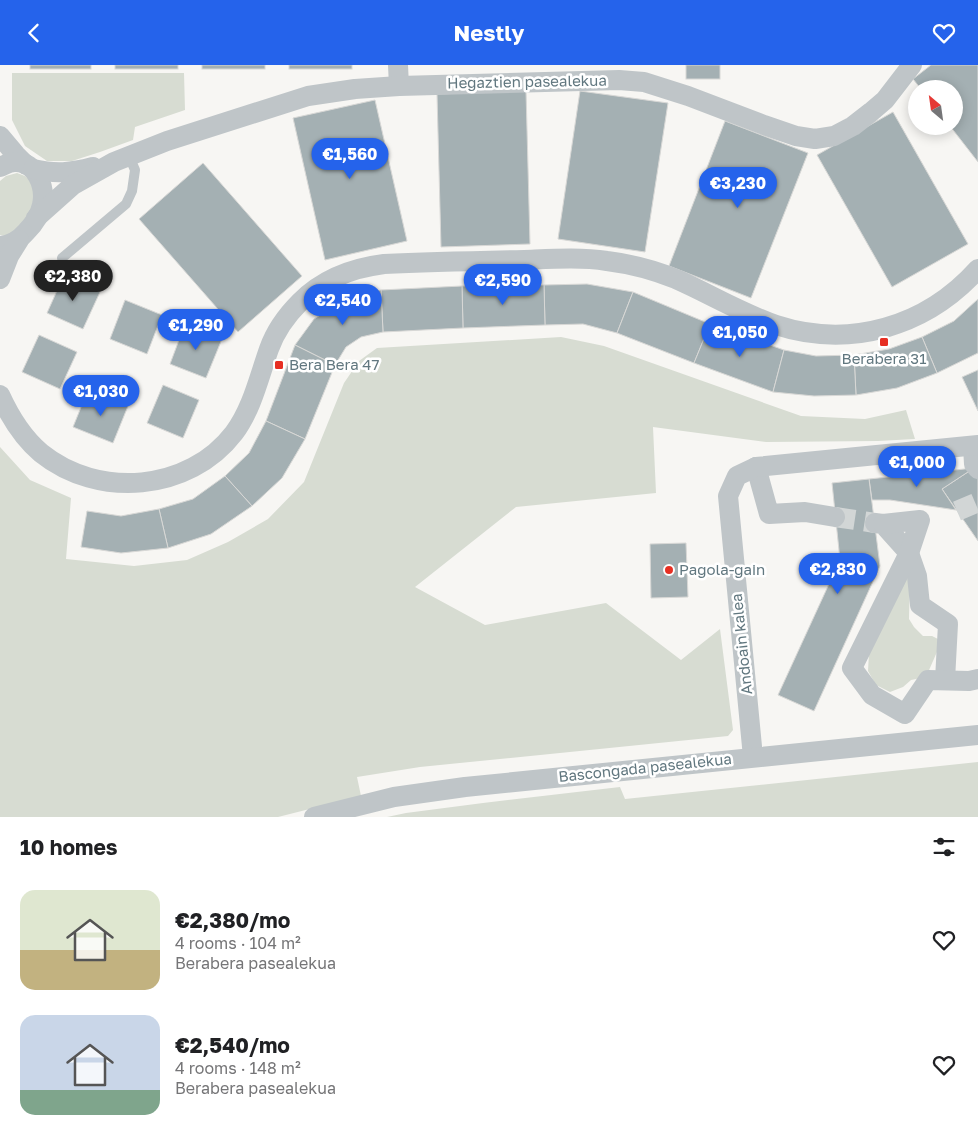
<!DOCTYPE html>
<meta charset="utf-8">
<style>
:root{--surface:#fff;--page:#f2f2f2;--text:#202124;--muted:#757577;--accent:#2563eb}
body{margin:0;font-family:"Golos Text",sans-serif;background:var(--page);color:var(--text);height:100vh;display:flex;flex-direction:column;font-size:19px;white-space:nowrap}
*{box-sizing:border-box;margin:0}
p{font-size:16px;color:var(--muted)}
.icon{flex:none;width:28px;height:28px;fill:none;stroke:currentColor;stroke-width:2;stroke-linecap:round;stroke-linejoin:round}
.map{position:relative;height:752px;overflow:hidden}
.drawer{display:flex;flex-direction:column;background:var(--surface);flex:1}
.drawer>*{flex:none}
.needle{width:32px;rotate:331deg}
.controls{position:absolute;left:908px;top:15px;display:grid;gap:10px}
.controls a{display:grid;place-items:center;width:55px;height:55px;border-radius:50%;background:var(--surface);box-shadow:0 2px 12px #0003;font-size:25px}
.price{position:absolute;translate:-50% -42px;padding:0 11px;border-radius:18px;background:var(--accent);color:#fff;font-size:16px;line-height:32px;filter:drop-shadow(0 1px 2px #0008)}
.price::after{content:'';position:absolute;left:50%;top:30px;width:15px;height:11px;margin-left:-8px;background:inherit;clip-path:polygon(0 0,100% 0,50% 100%)}
.price.active{background:#222;color:#fff}
ul{padding:0;list-style:none}
li{display:flex;align-items:center;gap:15px;height:125px;padding:0 20px}
li span{display:grid;place-items:center;flex:none;width:140px;height:100px;border-radius:15px;color:#555}
li>.icon{margin-inline-start:auto}
span .icon{width:60px;height:60px;fill:#fffc;stroke-width:1}
li b{font-size:21px}
h2{display:flex;justify-content:space-between;align-items:center;height:60px;padding:0 20px;font-size:21px}
header{display:flex;justify-content:space-between;align-items:center;height:65px;padding:0 20px;background:var(--accent);color:#fff;font-size:22px;font-weight:700}
.map>svg:first-child{display:block}
.green{fill:#d7dcd2}
.building{fill:#a4b0b3;stroke:#d8d8d6}
.lines{fill:none;stroke-linecap:round;stroke-linejoin:round}
.street-tunnel{stroke:#d2d6d6;stroke-width:20;stroke-dasharray:20 10;stroke-linecap:butt}
.lane{stroke:#bfc5c8;stroke-width:10}
.street{stroke:#bfc5c8;stroke-width:20}
.poi-dot{fill:#e72f23;stroke:#fff;stroke-width:2}
.labels{text-anchor:middle;stroke-width:5;stroke-linejoin:round;paint-order:stroke}
.street-label{font-size:15px;fill:#61777f;stroke:#fff}
.poi-label{font-size:15px;fill:#61777f;stroke:#fff;text-anchor:start}
</style>
<header><svg class="icon" aria-label="back" viewBox="0 0 24 24"><path d="M15 5l-7 7 7 7"/></svg>Nestly<svg class="icon" aria-label="heart" viewBox="0 0 24 24"><path d="M12 20l-8-8c-3-5 5-10 8-4 3-6 11-1 8 4z"/></svg></header>
<div class="map">
<svg width="978" height="752" viewBox="0 0 978 752">
<rect width="100%" height="100%" fill="#f7f6f3"/>
<!-- green -->
<g class="green">
<polygon points="12,8 184,8 185,45 135,62 133,75 100,87 72,96 47,96 25,81 12,55"/>
<polygon points="17,108 25,111 33,118 33,148 20,165 6,171 0,170 0,116 6,111"/>
<polygon points="561,272 604,281 801,351 865,354 906,345 915,374 878,376 766,377 653,362 656,428 516,442 415,522 485,560 606,538 681,595 720,564 733,665 728,671 420,702 357,712 361,731 278,752 0,752 0,382 30,415 71,433 66,494 134,501 187,495 228,477 268,454 304,417 344,318 359,296 377,283"/>
<polygon points="908,506 910,510 909,554 914,562 923,571 932,571 938,574 940,580 926,612 911,615 903,622 890,627 876,620 868,606 869,588"/>
<polygon points="978,697 978,752 387,752 406,748 483,738 620,722 625,734"/>
</g>
<!-- building -->
<g class="building">
<rect x="30" y="0" width="61" height="4"/>
<rect x="115" y="0" width="63" height="4"/>
<rect x="202" y="0" width="63" height="4"/>
<rect x="289" y="0" width="63" height="4"/>
<rect x="686" y="0" width="34" height="14"/>
<polygon points="931,0 978,0 978,97 950,61 954,61 954,24 921,24 913,14"/>
<polygon points="526,26 530,179 441,182 437,29"/>
<polygon points="580,26 668,38 645,187 558,174"/>
<polygon points="375,35 407,176 325,195 293,53"/>
<polygon points="893,47 968,179 892,222 817,90"/>
<polygon points="725,56 808,88 751,233 669,201"/>
<polygon points="203,98 302,211 238,267 139,154"/>
<polygon points="64,210 100,227 83,264 47,248"/>
<polygon points="587,219 633,227 617,268 583,259 545,260 544,220"/>
<polygon points="544,220 545,260 463,263 462,221"/>
<polygon points="462,221 463,263 383,267 381,225"/>
<polygon points="381,225 383,267 361,272 346,282 335,300 295,280 314,254 344,235"/>
<polygon points="633,227 710,259 694,298 617,268"/>
<polygon points="978,234 978,288 937,308 922,272 954,256"/>
<polygon points="125,235 162,250 147,289 110,274"/>
<polygon points="185,259 222,274 206,313 170,299"/>
<polygon points="710,259 784,285 773,327 694,298"/>
<polygon points="39,270 77,287 60,324 22,307"/>
<polygon points="922,272 937,308 897,323 856,330 854,290 889,284"/>
<polygon points="295,280 335,300 305,374 266,356"/>
<polygon points="784,285 816,291 854,290 856,330 814,331 773,327"/>
<polygon points="978,305 978,346 962,312"/>
<polygon points="163,320 199,335 183,373 147,358"/>
<polygon points="88,325 128,341 113,378 73,362"/>
<polygon points="266,356 305,374 282,413 252,441 225,411 249,388"/>
<polygon points="974,403 978,409 978,476 942,424"/>
<polygon points="974,403 942,424 956,445 890,435 872,435 869,414"/>
<polygon points="225,411 252,441 211,469 168,483 159,444 193,434"/>
<polygon points="869,414 880,501 814,646 778,630 840,495 832,418"/>
<polygon points="159,444 168,483 121,488 81,482 87,446 121,451"/>
<polygon points="686,478 688,532 651,533 650,479"/>
</g>
<g class="lines">
<!-- street-tunnel -->
<g class="street-tunnel">
<polyline points="957,446 978,437"/>
<polyline points="835,452 875,458"/>
</g>
<!-- lane -->
<polyline class="lane" points="62,193 126,139 132,126 135,105 129,91"/>
<!-- street -->
<g class="street">
<polyline points="398,0 399,21"/>
<polyline points="0,71 16,90 26,100"/>
<path d="M0,102C5,100 9,97 15,97C36,96 46,122 42,140C40,150 33,160 26,167C19,175 11,180 0,181"/>
<path d="M33,104C55,109 71,108 93,102"/>
<polyline points="36,153 73,120 114,97 167,76 308,31 355,24 399,21 619,15 644,17 688,31 764,60 796,71 815,74 834,71 853,61 871,47 885,35 912,0"/>
<polyline points="0,214 9,191 19,175"/>
<path d="M0,330C10,352 22,372 41,388C98,434 189,427 234,368C252,344 259,312 269,284C275,267 287,250 300,237C323,214 352,203 384,199C431,197 477,196 524,195C551,194 580,192 607,196C631,199 654,205 676,214C710,229 741,248 776,260C850,284 926,262 978,204"/>
<polyline points="973,381 974,399 978,404"/>
<polyline points="756,402 769,449 805,447 835,452"/>
<polyline points="875,458 883,459 909,488 917,511 920,540 948,559 945,615"/>
<polyline points="883,459 920,455 909,488 852,603 872,630 905,649 928,615 969,616 978,614"/>
<polyline points="753,692 728,431 737,411 756,402 978,380"/>
<polyline points="314,752 394,732 465,722 978,670"/>
</g>
</g>
<!-- markers -->
<g class="poi-dot">
<rect x="879" y="272" width="10" height="10" rx="2.5"/>
<rect x="274" y="295" width="10" height="10" rx="2.5"/>
<circle cx="669" cy="505" r="5"/>
</g>
<g class="labels">
<!-- street labels -->
<g class="street-label">
<text transform="translate(527 17) rotate(-1)" y="5">Hegaztien pasealekua</text>
<text transform="translate(742 579) rotate(-96)" y="5">Andoain kalea</text>
<text transform="translate(645 703) rotate(-6)" y="5">Bascongada pasealekua</text>
</g>
<!-- poi labels -->
<g class="poi-label">
<text x="884" y="299" text-anchor="middle">Berabera 31</text>
<text x="289" y="305">Bera Bera 47</text>
<text x="679" y="510">Pagola-gain</text>
</g>
</g>
</svg>
<div class="controls">
<a><svg class="needle" viewBox="-14 -14 28 28"><path d="M0-13l5 13h-10z" fill="#e53935"/><path d="M0 13l5-13h-10z" fill="#757577"/></svg></a>
</div>
<b class="price" style="left:350px;top:115px">€1,560</b>
<b class="price" style="left:738px;top:144px">€3,230</b>
<b class="price active" style="left:73px;top:237px">€2,380</b>
<b class="price" style="left:503px;top:241px">€2,590</b>
<b class="price" style="left:343px;top:261px">€2,540</b>
<b class="price" style="left:196px;top:286px">€1,290</b>
<b class="price" style="left:740px;top:293px">€1,050</b>
<b class="price" style="left:101px;top:352px">€1,030</b>
<b class="price" style="left:917px;top:423px">€1,000</b>
<b class="price" style="left:838px;top:530px">€2,830</b>
</div>
<section class="drawer">
<h2>10 homes<svg class="icon" aria-label="filters" viewBox="0 0 24 24"><path d="M4 7h16M4 17h16"/><circle cx="9" cy="7" r="2"/><circle cx="15" cy="17" r="2"/></svg></h2>
<ul>
<li><span style="background:linear-gradient(#dfe7d0 60%,#c2b280 0)"><svg class="icon" aria-label="home" viewBox="0 0 24 24"><path d="M3 11l9-7 9 7M6 9v11h12V9"/></svg></span><div><b>€2,380/mo</b><p>4 rooms · 104 m²</p><p>Berabera pasealekua</p></div><svg class="icon" aria-label="heart" viewBox="0 0 24 24"><path d="M12 20l-8-8c-3-5 5-10 8-4 3-6 11-1 8 4z"/></svg></li>
<li><span style="background:linear-gradient(#c9d6e8 75%,#7fa58c 0)"><svg class="icon" aria-label="home" viewBox="0 0 24 24"><path d="M3 11l9-7 9 7M6 9v11h12V9"/></svg></span><div><b>€2,540/mo</b><p>4 rooms · 148 m²</p><p>Berabera pasealekua</p></div><svg class="icon" aria-label="heart" viewBox="0 0 24 24"><path d="M12 20l-8-8c-3-5 5-10 8-4 3-6 11-1 8 4z"/></svg></li>
</ul>
</section>
